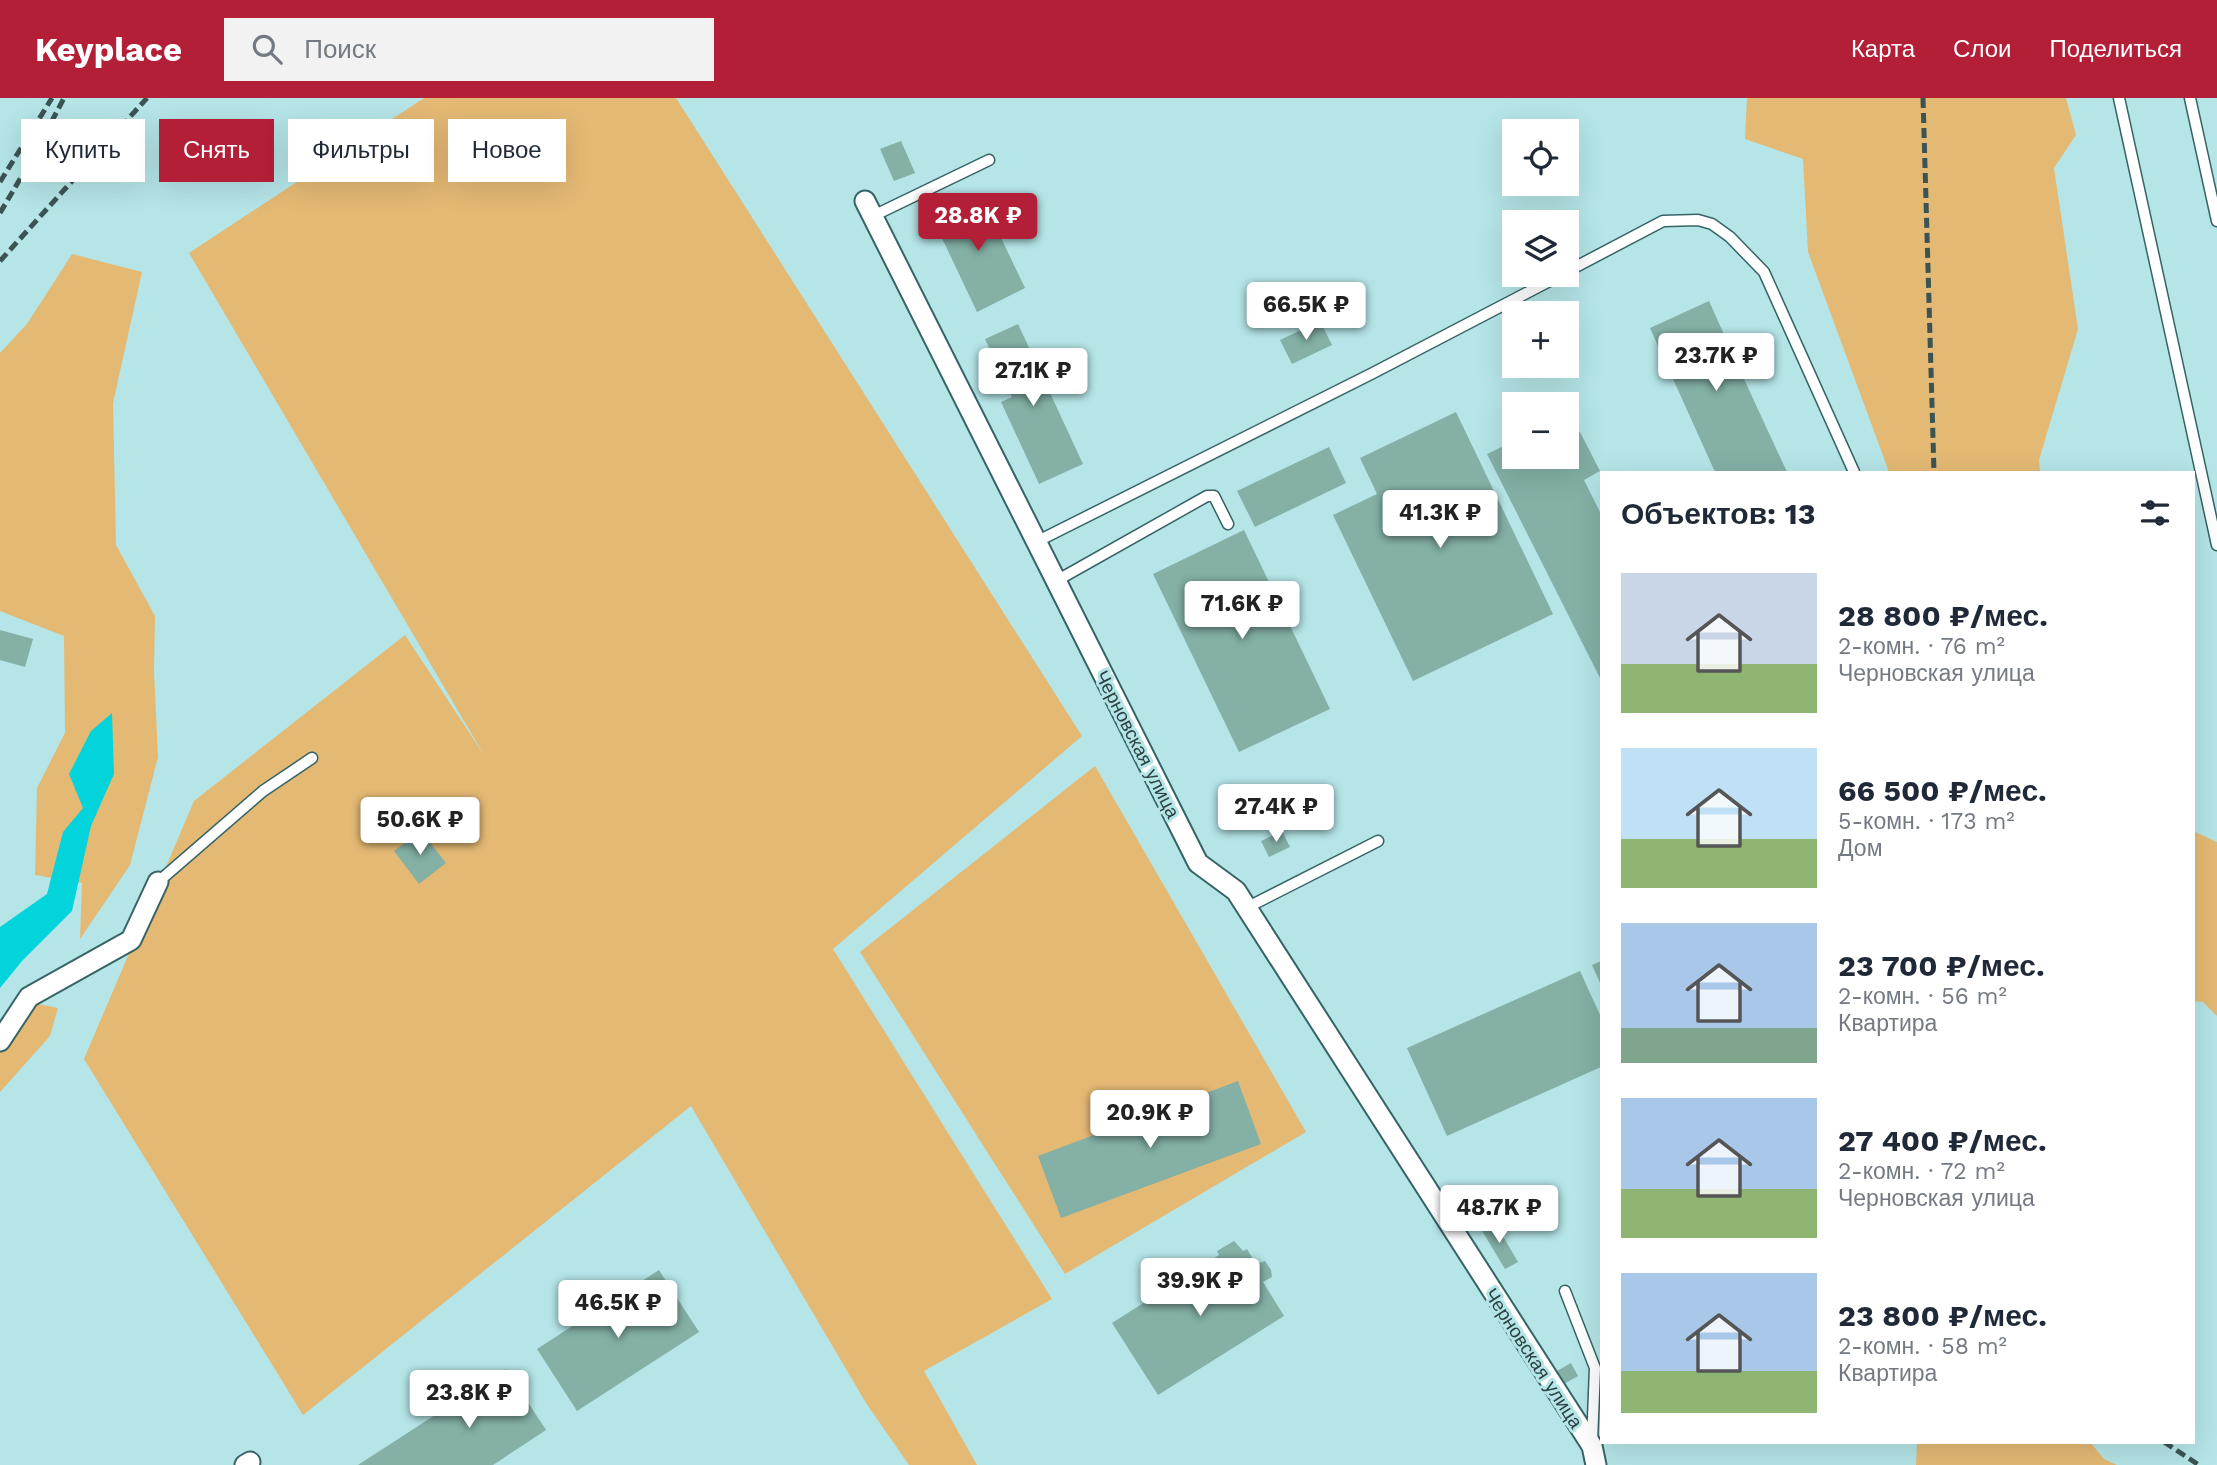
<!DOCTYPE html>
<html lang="ru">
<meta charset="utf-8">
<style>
:root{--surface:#fff;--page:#f2f2f3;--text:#1f2937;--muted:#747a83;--accent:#b21f37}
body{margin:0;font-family:"Work Sans",sans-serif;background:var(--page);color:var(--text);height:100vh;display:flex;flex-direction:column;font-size:26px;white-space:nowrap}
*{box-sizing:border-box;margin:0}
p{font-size:23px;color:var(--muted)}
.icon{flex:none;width:38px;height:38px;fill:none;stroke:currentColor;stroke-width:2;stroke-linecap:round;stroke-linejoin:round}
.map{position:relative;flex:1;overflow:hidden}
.sheet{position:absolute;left:1600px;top:373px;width:595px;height:973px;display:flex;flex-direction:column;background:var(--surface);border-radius:0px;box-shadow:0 7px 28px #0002}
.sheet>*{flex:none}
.banner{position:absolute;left:21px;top:21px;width:665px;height:63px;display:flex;gap:14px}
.fabs{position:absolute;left:1502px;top:21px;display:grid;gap:14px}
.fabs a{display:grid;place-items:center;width:77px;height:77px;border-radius:0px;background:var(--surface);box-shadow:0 7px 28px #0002;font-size:35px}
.price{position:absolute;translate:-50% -60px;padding:0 16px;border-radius:7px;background:#fff;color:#222;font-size:23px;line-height:46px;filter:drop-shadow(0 2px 4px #0008)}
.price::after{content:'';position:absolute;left:50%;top:42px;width:21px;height:16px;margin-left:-10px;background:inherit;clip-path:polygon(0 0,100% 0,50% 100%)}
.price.active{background:var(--accent);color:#fff}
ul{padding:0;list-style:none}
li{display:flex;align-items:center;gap:21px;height:175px;padding:0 21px}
li span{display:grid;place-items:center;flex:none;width:196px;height:140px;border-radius:0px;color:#555}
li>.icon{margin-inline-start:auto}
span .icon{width:84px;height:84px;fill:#fffc;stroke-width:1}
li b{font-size:30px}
h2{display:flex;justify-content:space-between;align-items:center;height:84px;padding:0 21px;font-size:30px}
.pill{padding:0 24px;border-radius:0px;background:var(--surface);box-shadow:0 7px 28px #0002;font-size:24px;line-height:63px}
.pill.active{background:var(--accent);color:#fff}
header{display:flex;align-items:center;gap:42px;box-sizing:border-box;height:98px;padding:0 35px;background:var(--accent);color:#fff}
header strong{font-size:33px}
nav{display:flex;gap:38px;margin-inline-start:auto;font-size:24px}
.search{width:490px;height:63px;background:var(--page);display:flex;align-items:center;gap:18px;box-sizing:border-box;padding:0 24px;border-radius:0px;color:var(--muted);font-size:26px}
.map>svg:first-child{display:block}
.green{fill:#e4b974}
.water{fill:#03d4db}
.building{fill:#84b0a6}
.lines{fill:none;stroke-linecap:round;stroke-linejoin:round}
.lane-casing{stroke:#366466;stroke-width:13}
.street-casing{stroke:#366466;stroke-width:23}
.lane{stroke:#fff;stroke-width:10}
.street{stroke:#fff;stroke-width:19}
.rail{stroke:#3c5354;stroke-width:5;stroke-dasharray:10 5;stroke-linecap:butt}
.labels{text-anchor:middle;stroke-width:6;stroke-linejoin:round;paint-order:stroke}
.street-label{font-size:19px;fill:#2d4142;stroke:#b5e5e7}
</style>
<header>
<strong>Keyplace</strong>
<div class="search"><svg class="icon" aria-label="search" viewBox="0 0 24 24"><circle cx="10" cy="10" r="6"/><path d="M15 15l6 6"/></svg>Поиск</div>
<nav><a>Карта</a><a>Слои</a><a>Поделиться</a></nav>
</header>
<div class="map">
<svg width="2217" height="1367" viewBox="0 0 2217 1367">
<rect width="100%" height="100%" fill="#b5e5e7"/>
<!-- green -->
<g class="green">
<polygon points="424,0 676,0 1082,638 833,851 1052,1201 924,1273 977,1367 909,1367 866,1305 691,1008 303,1317 84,961 194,703 405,537 484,657 189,155"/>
<polygon points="1747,0 2066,0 2076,37 2054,70 2078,231 2039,362 2040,374 1889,374 1808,154 1803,61 1745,41"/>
<polygon points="72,156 142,174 113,305 116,447 155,518 154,573 158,659 130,767 80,841 82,785 35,777 37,690 65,635 64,538 0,513 0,255 27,226"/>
<polygon points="1095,668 1306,1034 1065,1176 860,854"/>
<polygon points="2193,733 2217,744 2217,918 2203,904 2193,903"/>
<polygon points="38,906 58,910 50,938 0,994 0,954 14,932"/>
<polygon points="1917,1344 2090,1344 2104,1361 2117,1367 1916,1367"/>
</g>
<!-- water -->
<polygon class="water" points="112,615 114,676 91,728 72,813 22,863 0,890 0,829 47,796 63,734 83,710 69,676 91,633"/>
<!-- building -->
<g class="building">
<polygon points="901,43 915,75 894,83 880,51"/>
<polygon points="980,96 1025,190 977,214 932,119"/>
<polygon points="1709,203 1755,305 1787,374 1715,374 1650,230"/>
<polygon points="1320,223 1332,247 1292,266 1280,242"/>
<polygon points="1018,226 1083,366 1039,386 1001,304 1012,299 985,241"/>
<polygon points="1456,314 1553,516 1413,583 1333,417 1377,396 1360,360"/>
<polygon points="1580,334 1600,373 1584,382 1601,416 1601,582 1487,356 1514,343 1514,359 1566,359 1566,341"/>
<polygon points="1329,349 1346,385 1255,429 1237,393"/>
<polygon points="1244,432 1330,611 1239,654 1153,476"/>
<polygon points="0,532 33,541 25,569 0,562"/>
<polygon points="421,733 446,765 419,786 394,753"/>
<polygon points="1282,733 1290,749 1269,759 1261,743"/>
<polygon points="1601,863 1601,887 1592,867"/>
<polygon points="1580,873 1601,919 1601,969 1447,1038 1407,950"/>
<polygon points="1238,983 1261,1046 1061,1120 1038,1058"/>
<polygon points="1494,1123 1518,1164 1505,1171 1481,1131"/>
<polygon points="1234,1143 1243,1153 1247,1151 1256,1166 1265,1163 1271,1172 1272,1179 1263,1184 1284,1218 1158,1297 1112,1225 1219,1157 1217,1153"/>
<polygon points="659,1172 699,1234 577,1313 537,1251"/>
<polygon points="1571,1265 1578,1278 1564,1286 1557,1273"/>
<polygon points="506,1271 546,1332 493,1367 358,1367"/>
</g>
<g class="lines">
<defs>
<g id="lane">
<polyline points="2119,0 2217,447"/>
<polyline points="2190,0 2217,123"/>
<polyline points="873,118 989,62"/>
<polyline points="1566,174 1663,123 1698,122 1712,126 1730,139 1764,174 1854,374"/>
<polyline points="1036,444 1373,275 1561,177"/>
<polyline points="1056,483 1207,398 1214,398 1228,426"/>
<polyline points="158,784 263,693 312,660"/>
<polyline points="1246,810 1378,743"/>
<polyline points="1565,1193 1595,1270 1592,1344"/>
</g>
<g id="street">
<polyline points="865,103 1198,765 1236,793 1592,1348 1596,1367"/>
<polyline points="0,943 29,899 131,842 158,784"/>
<polyline points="245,1367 250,1364"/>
</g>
</defs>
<!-- lane casing -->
<use href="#lane" class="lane-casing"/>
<!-- street casing -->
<use href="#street" class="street-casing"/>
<!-- lane -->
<use href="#lane" class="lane"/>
<!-- street -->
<use href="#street" class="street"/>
<!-- rail -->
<g class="rail">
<polyline points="1923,0 1934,374"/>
<polyline points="0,84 52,0"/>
<polyline points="0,115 33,59 64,0"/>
<polyline points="0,163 147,0"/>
<polyline points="2164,1344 2199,1367"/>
</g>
</g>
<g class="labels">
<!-- street labels -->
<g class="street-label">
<text transform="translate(1138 646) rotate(63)" y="7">Черновская улица</text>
<text transform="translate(1534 1260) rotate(57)" y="7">Черновская улица</text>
</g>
</g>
</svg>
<div class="fabs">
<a><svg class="icon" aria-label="locate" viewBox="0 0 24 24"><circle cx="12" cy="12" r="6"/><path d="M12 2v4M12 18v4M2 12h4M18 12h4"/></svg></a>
<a><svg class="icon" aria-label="layers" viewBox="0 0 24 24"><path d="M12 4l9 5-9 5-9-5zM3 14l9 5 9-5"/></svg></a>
<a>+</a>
<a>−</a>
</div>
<b class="price active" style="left:978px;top:155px">28.8K ₽</b>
<b class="price" style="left:1306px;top:244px">66.5K ₽</b>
<b class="price" style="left:1716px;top:295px">23.7K ₽</b>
<b class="price" style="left:1033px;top:310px">27.1K ₽</b>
<b class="price" style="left:1440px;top:452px">41.3K ₽</b>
<b class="price" style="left:1242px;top:543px">71.6K ₽</b>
<b class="price" style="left:1276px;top:746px">27.4K ₽</b>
<b class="price" style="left:420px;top:759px">50.6K ₽</b>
<b class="price" style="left:1150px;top:1052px">20.9K ₽</b>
<b class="price" style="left:1499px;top:1147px">48.7K ₽</b>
<b class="price" style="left:1200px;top:1220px">39.9K ₽</b>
<b class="price" style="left:618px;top:1242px">46.5K ₽</b>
<b class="price" style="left:469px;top:1332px">23.8K ₽</b>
<div class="banner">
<a class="pill">Купить</a>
<a class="pill active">Снять</a>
<a class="pill">Фильтры</a>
<a class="pill">Новое</a>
</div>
<section class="sheet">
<h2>Объектов: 13<svg class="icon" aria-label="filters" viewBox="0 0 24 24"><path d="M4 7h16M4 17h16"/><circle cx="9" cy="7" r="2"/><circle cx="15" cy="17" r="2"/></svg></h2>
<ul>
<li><span style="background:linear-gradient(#c9d6e8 65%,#8fb573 0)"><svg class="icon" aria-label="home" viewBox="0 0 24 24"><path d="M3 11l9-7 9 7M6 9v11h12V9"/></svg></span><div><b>28 800 ₽/мес.</b><p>2-комн. · 76 m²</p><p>Черновская улица</p></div></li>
<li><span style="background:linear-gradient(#bfe0f5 65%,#8fb573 0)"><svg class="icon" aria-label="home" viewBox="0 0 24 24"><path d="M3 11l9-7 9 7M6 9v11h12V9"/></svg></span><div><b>66 500 ₽/мес.</b><p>5-комн. · 173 m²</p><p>Дом</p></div></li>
<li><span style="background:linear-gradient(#a9c7e8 75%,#7fa58c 0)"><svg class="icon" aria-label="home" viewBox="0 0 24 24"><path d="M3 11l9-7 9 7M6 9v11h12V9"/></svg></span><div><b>23 700 ₽/мес.</b><p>2-комн. · 56 m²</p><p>Квартира</p></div></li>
<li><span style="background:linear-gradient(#a9c7e8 65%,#8fb573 0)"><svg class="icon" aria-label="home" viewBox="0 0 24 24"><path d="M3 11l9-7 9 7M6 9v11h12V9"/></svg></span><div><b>27 400 ₽/мес.</b><p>2-комн. · 72 m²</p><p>Черновская улица</p></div></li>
<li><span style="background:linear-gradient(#a9c7e8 70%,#8fb573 0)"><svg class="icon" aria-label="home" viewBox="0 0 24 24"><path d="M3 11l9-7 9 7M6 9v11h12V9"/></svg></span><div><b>23 800 ₽/мес.</b><p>2-комн. · 58 m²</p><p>Квартира</p></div></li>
</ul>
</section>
</div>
